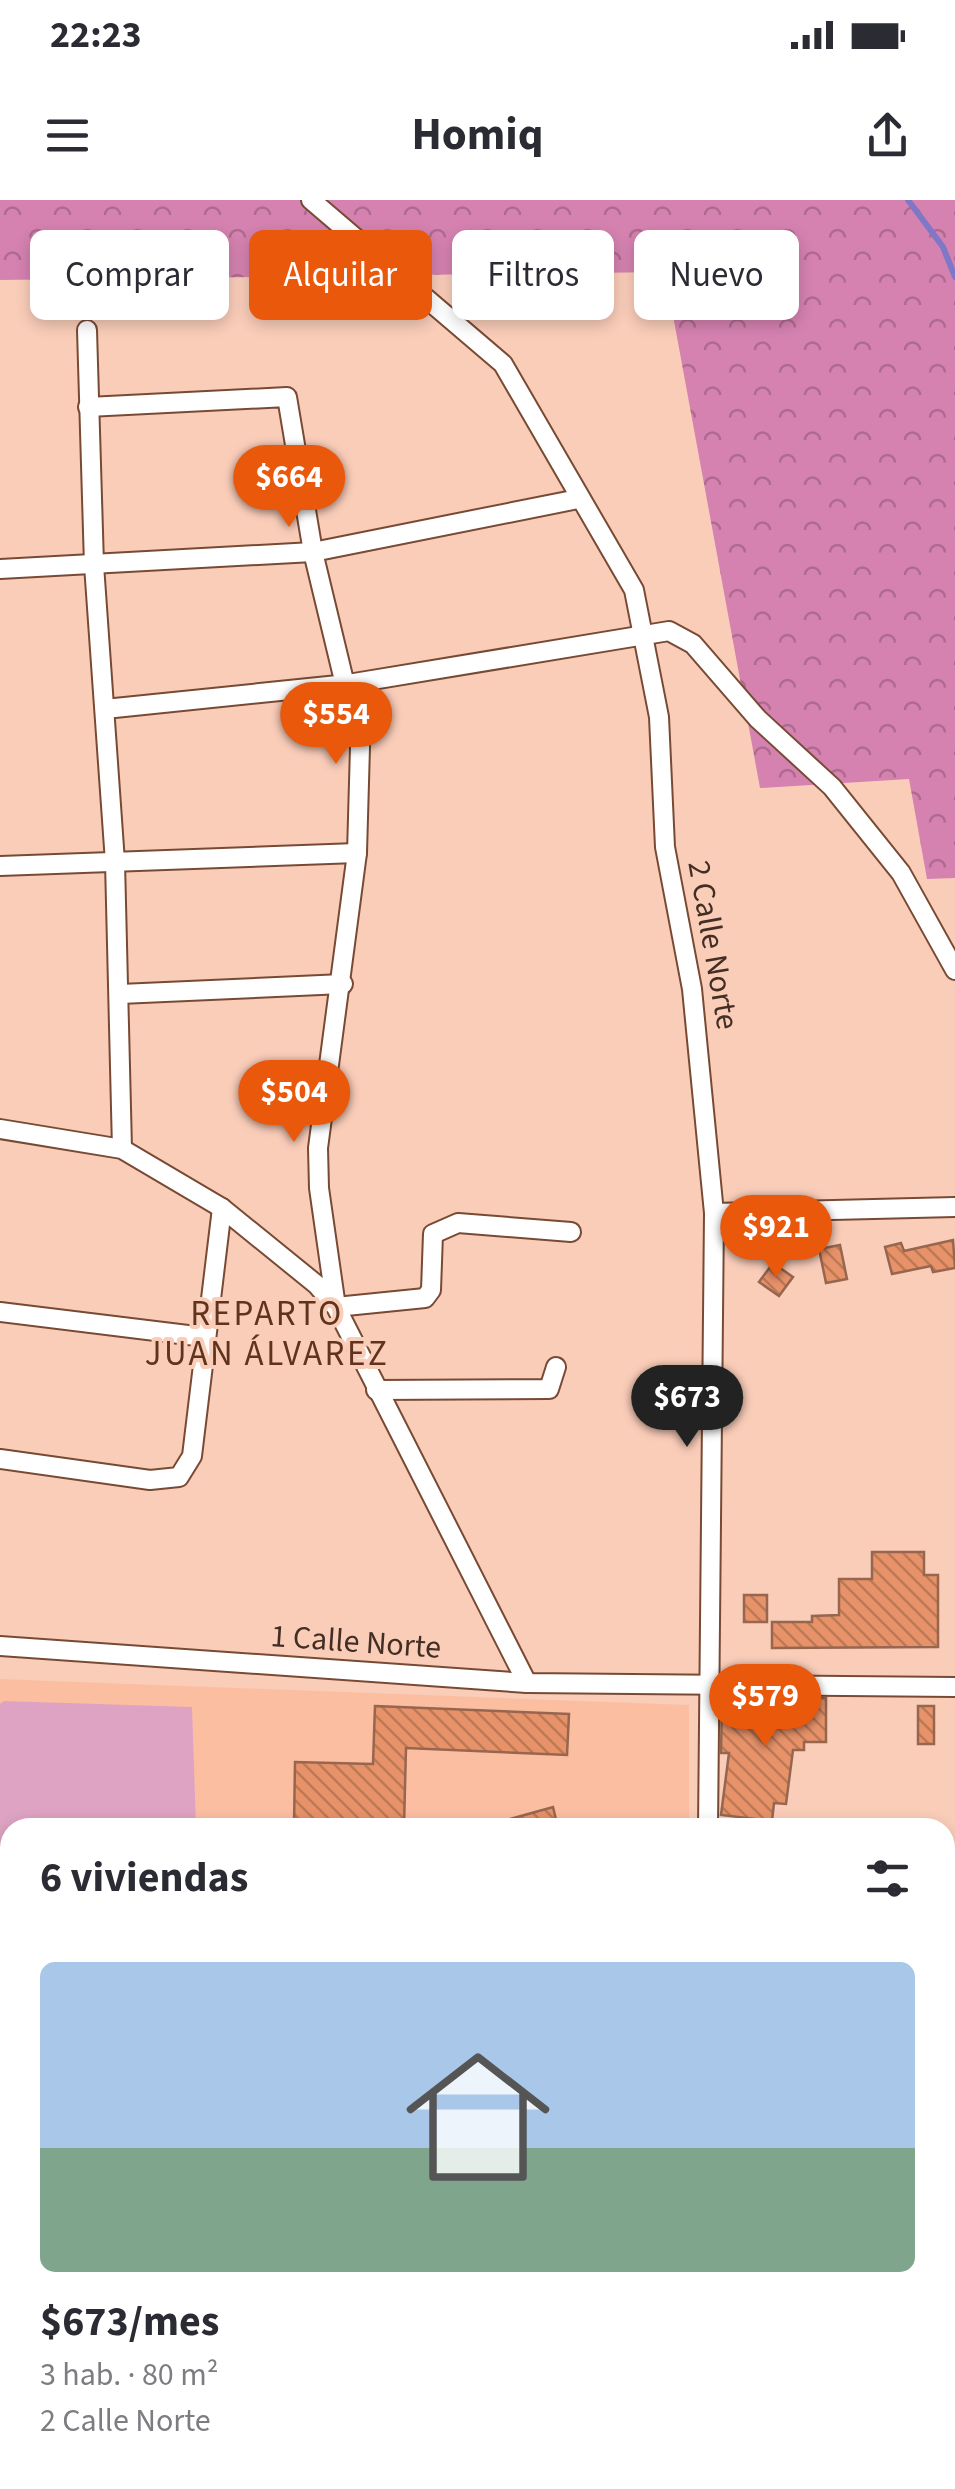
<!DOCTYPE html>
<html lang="es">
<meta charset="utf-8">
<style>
:root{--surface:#fff;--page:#f2f2f3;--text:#2b2b33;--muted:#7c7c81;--line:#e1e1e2;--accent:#ea580c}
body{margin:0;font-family:"Source Sans 3",sans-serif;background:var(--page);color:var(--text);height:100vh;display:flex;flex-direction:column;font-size:38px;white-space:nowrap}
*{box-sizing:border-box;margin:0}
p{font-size:32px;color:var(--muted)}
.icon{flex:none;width:55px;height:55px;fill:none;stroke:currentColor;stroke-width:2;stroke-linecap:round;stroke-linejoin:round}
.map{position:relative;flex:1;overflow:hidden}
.panel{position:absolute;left:0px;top:1618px;width:955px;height:672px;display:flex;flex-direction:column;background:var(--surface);border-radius:30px 30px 0 0;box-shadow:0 5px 15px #0003}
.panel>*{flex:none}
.top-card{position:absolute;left:30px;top:30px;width:895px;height:90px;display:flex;gap:20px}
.price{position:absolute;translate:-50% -85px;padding:0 22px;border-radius:35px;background:var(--accent);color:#fff;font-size:32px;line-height:65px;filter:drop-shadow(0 2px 5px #0008)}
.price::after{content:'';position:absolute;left:50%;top:60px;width:30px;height:22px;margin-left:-15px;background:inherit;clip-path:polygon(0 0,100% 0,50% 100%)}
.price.selected{background:#222;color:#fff}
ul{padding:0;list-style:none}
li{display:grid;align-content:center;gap:20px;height:530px;padding:0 40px}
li+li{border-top:2px solid var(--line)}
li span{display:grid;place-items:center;height:310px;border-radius:15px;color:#555}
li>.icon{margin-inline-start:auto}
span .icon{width:180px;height:180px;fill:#fffc;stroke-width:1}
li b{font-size:42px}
h2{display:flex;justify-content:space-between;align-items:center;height:120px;padding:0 40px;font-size:42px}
.chip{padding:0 35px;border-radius:15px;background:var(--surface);box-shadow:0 5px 15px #0003;font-size:35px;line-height:90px}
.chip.selected{background:var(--accent);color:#fff}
.status{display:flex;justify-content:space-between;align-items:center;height:70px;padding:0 50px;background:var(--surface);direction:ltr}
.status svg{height:28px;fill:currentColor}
header{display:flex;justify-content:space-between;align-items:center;height:130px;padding:0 40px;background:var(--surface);font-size:45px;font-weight:700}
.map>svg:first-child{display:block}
.built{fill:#fcbea1}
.forest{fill:url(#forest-crowns)}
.pitch{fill:#dea3c2}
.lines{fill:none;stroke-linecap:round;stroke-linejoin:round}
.stream{stroke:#7e78c7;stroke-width:6}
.building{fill:url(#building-back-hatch);stroke:#97664f;stroke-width:2.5}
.street-casing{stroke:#784a34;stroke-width:22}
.secondary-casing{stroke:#784a34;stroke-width:28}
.street{stroke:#fff;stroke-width:18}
.secondary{stroke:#ebeacf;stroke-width:22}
.labels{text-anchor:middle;stroke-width:8;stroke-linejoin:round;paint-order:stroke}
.street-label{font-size:32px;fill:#432e24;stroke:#facdb9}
.neighbourhood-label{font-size:35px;letter-spacing:2.5px;fill:#5f331d;stroke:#facdb9}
</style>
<div class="status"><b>22:23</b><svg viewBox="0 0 49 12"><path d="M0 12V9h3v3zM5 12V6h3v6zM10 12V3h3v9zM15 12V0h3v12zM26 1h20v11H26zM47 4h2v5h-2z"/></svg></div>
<header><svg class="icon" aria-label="menu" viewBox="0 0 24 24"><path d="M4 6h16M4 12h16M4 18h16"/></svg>Homiq<svg class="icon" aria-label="share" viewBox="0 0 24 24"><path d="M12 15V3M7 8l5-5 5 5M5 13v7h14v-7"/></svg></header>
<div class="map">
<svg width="955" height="2289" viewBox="0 0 955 2289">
<defs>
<pattern id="forest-crowns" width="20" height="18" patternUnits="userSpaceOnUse" patternTransform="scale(2.5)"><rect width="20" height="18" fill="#d582b0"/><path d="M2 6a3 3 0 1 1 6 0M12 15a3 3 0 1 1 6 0" fill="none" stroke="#ae6b8f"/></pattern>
<pattern id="building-back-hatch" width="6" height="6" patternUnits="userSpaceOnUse" patternTransform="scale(2.5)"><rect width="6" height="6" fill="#e79269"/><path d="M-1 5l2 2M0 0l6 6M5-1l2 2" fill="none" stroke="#bd7856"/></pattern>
</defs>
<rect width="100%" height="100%" fill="#facdb9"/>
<!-- built -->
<polygon class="built" points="0,1479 689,1505 689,1627 10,1628 10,1899 0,1899"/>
<!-- forest -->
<polygon class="forest" points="0,0 955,0 955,678 927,679 909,579 760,588 665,72 0,80"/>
<!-- pitch -->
<g class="pitch">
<polygon points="4,1501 192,1507 196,1627 10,1628 10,1694 0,1694 0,1504"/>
<rect x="0" y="1722" width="10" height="161"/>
</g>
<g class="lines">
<!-- stream -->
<polyline class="stream" points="908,0 943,47 955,77"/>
</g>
<!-- building -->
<g class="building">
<polygon points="953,1040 955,1068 933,1072 931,1066 892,1074 885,1047 901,1043 904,1051"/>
<polygon points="840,1045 847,1079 826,1083 819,1049"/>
<polygon points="773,1063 793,1077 779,1096 759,1082"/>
<polygon points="872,1352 924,1352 924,1375 938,1375 938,1447 772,1448 772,1422 812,1422 812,1416 839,1415 839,1379 872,1379"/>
<rect x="744" y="1395" width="23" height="27"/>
<polygon points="722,1497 826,1498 826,1542 804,1542 804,1550 793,1550 786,1604 774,1603 772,1621 721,1615 729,1553 721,1553"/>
<polygon points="375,1506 569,1514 567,1555 406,1548 404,1626 294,1625 295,1562 373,1564"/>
<rect x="918" y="1506" width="16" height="38"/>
<polygon points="553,1607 558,1628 497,1628 496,1623"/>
</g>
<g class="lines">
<defs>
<g id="street">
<polyline points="311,0 503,164 634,390 659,517 665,647 692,789 714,1013 708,1628"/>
<polyline points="87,130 94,365 115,662 122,949"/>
<polyline points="88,207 287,197 313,352 360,547 357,653 318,948 319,988 336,1107 425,1098 431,1090 433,1034 458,1023 571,1032"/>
<polyline points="0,369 313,352 578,299"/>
<polyline points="105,509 348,484 669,431 693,444 758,519 832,587 901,673 955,770"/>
<polyline points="0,666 357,653"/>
<polyline points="120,794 343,784"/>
<polyline points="0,929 122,949 222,1008 317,1085 336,1107 527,1483"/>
<polyline points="714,1013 955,1007"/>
<polyline points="0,1112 204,1137"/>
<polyline points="376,1190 549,1189 556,1167"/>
<polyline points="0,1259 150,1280 179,1277 192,1256 222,1008"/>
<polyline points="0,1446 527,1483 955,1487"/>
<polyline points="945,2231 955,2240"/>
<polyline points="99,2289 107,2280"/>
<polyline points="385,2289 386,2280"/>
<polyline points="411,2289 412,2280"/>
</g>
<g id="secondary">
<polyline points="945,1918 955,1918"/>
<polyline points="0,1919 10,1919"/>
<polyline points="945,1936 955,1937"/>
<polyline points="704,2289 704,2280"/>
</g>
</defs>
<!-- street casing -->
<use href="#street" class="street-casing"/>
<!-- secondary casing -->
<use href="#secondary" class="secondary-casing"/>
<!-- street -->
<use href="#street" class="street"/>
<!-- secondary -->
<use href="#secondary" class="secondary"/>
</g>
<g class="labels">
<!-- street labels -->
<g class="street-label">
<text transform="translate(714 745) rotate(80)" y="11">2 Calle Norte</text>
<text transform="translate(356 1441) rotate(4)" y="11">1 Calle Norte</text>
</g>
<!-- neighbourhood labels -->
<g class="neighbourhood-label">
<text x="267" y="1125">REPARTO<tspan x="267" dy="40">JUAN ÁLVAREZ</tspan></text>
</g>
</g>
</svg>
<b class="price" style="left:289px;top:330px">$664</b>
<b class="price" style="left:336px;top:567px">$554</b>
<b class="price" style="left:294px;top:945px">$504</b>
<b class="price" style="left:776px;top:1080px">$921</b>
<b class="price selected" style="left:687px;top:1250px">$673</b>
<b class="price" style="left:765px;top:1549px">$579</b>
<div class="top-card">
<a class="chip">Comprar</a>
<a class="chip selected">Alquilar</a>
<a class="chip">Filtros</a>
<a class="chip">Nuevo</a>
</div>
<section class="panel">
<h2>6 viviendas<svg class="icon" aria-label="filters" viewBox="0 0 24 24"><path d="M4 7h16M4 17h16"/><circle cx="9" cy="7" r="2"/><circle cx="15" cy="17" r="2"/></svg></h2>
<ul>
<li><span style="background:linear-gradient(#a9c7e8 60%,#7fa58c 0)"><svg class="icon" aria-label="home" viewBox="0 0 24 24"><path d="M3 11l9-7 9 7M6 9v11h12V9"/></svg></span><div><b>$673/mes</b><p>3 hab. · 80 m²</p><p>2 Calle Norte</p></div></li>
</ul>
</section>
</div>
